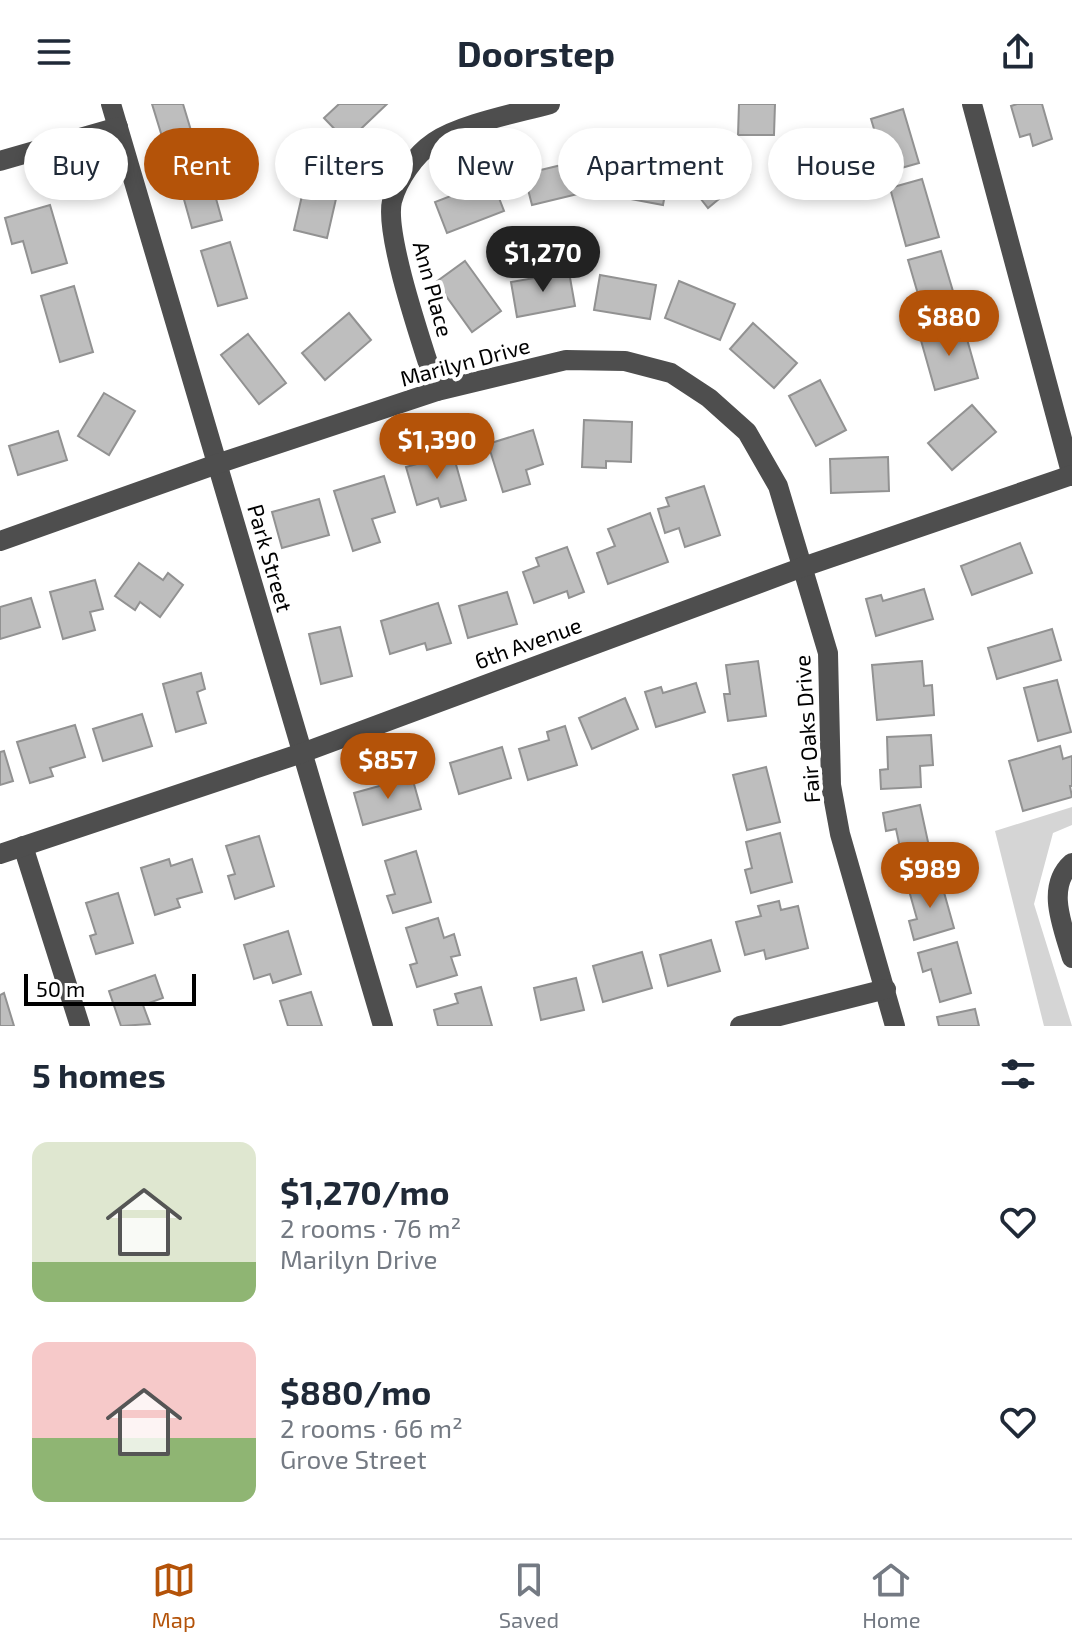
<!DOCTYPE html>
<meta charset="utf-8">
<style>
:root{--surface:#fff;--page:#f6f6f7;--text:#1f2937;--muted:#747a83;--line:#e0e1e3;--accent:#b45309}
body{margin:0;font-family:"Exo 2",sans-serif;background:var(--page);color:var(--text);height:100vh;display:flex;flex-direction:column;font-size:30px;white-space:nowrap}
*{box-sizing:border-box;margin:0}
p{font-size:26px;color:var(--muted)}
.icon{flex:none;width:44px;height:44px;fill:none;stroke:currentColor;stroke-width:2;stroke-linecap:round;stroke-linejoin:round}
.map{position:relative;height:922px;overflow:hidden}
.sheet{display:flex;flex-direction:column;background:var(--surface);flex:1}
.sheet>*{flex:none}
.guide{position:absolute;left:24px;top:24px;width:1024px;height:72px;display:flex;gap:16px}
.scale{position:absolute;left:24px;bottom:20px;width:172px;box-sizing:border-box;padding-left:8px;border:4px solid #000;border-top:0;font-size:22px;line-height:28px;white-space:nowrap;color:#000;-webkit-text-stroke:6px #fff;paint-order:stroke}
.price{position:absolute;translate:-50% -68px;padding:0 18px;border-radius:28px;background:var(--accent);color:#fff;font-size:26px;line-height:52px;filter:drop-shadow(0 2px 4px #0008)}
.price::after{content:'';position:absolute;left:50%;top:48px;width:24px;height:18px;margin-left:-12px;background:inherit;clip-path:polygon(0 0,100% 0,50% 100%)}
.price.on{background:#222;color:#fff}
ul{padding:0;list-style:none}
li{display:flex;align-items:center;gap:24px;height:200px;padding:0 32px}
li span{display:grid;place-items:center;flex:none;width:224px;height:160px;border-radius:16px;color:#555}
li>.icon{margin-inline-start:auto}
span .icon{width:96px;height:96px;fill:#fffc;stroke-width:1}
li b{font-size:34px}
h2{display:flex;justify-content:space-between;align-items:center;height:96px;padding:0 32px;font-size:34px}
.pill{padding:0 28px;border-radius:36px;background:var(--surface);box-shadow:0 4px 12px #0003;font-size:28px;line-height:72px}
.pill.on{background:var(--accent);color:#fff}
header{display:flex;justify-content:space-between;align-items:center;height:104px;padding:0 32px;background:var(--surface);font-size:36px;font-weight:700}
.tabs{display:flex;justify-content:space-around;align-items:center;height:112px;border-top:2px solid var(--line);background:var(--surface);font-size:22px;color:var(--muted)}
.tabs a{display:grid;justify-items:center;gap:4px}
.tabs .on{color:var(--accent)}
.map>svg:first-child{display:block}
.green{fill:#d5d5d5}
.building{fill:#bebebe;stroke:#929292;stroke-width:2}
.lines{fill:none;stroke-linecap:round;stroke-linejoin:round}
.minor{stroke:#4e4e4e;stroke-width:20}
.labels{text-anchor:middle;stroke-width:8;stroke-linejoin:round;paint-order:stroke}
.street-label{font-size:22px;fill:#000;stroke:#fff}
</style>
<header><svg class="icon" aria-label="menu" viewBox="0 0 24 24"><path d="M4 6h16M4 12h16M4 18h16"/></svg>Doorstep<svg class="icon" aria-label="share" viewBox="0 0 24 24"><path d="M12 15V3M7 8l5-5 5 5M5 13v7h14v-7"/></svg></header>
<div class="map">
<svg width="1072" height="922" viewBox="0 0 1072 922">
<rect width="100%" height="100%" fill="#fff"/>
<!-- green -->
<polygon class="green" points="1072,703 1072,721 1053,729 1034,800 1072,922 1044,922 995,727"/>
<!-- building -->
<g class="building">
<polygon points="152,0 183,0 196,43 168,52"/>
<polygon points="339,0 387,0 347,38 324,14"/>
<polygon points="739,0 775,0 774,31 738,31"/>
<polygon points="1017,0 1042,0 1052,35 1033,42 1030,30 1020,33 1011,2"/>
<polygon points="903,5 919,59 887,68 871,15"/>
<polygon points="727,42 749,70 708,104 686,76"/>
<polygon points="578,57 586,88 532,101 524,70"/>
<polygon points="610,57 669,68 663,101 604,90"/>
<polygon points="206,59 222,116 192,124 176,67"/>
<polygon points="308,66 341,73 327,134 294,126"/>
<polygon points="922,75 939,133 906,142 890,84"/>
<polygon points="492,76 504,107 447,129 435,98"/>
<polygon points="50,101 67,159 32,169 23,137 12,140 5,114"/>
<polygon points="230,138 247,194 218,202 201,147"/>
<polygon points="941,147 958,204 925,214 908,156"/>
<polygon points="465,157 501,207 472,228 436,178"/>
<polygon points="569,168 575,202 517,213 511,178"/>
<polygon points="600,171 656,181 650,215 594,206"/>
<polygon points="679,177 735,200 720,236 665,214"/>
<polygon points="74,182 93,248 60,258 41,192"/>
<polygon points="349,209 371,236 325,276 302,249"/>
<polygon points="753,219 797,259 774,284 730,245"/>
<polygon points="963,221 978,274 935,286 920,233"/>
<polygon points="248,230 286,279 259,300 221,251"/>
<polygon points="820,276 846,326 816,342 789,292"/>
<polygon points="104,289 135,307 109,351 78,332"/>
<polygon points="972,301 996,328 952,366 928,339"/>
<polygon points="584,316 632,318 631,358 606,357 606,364 582,363"/>
<polygon points="533,326 543,360 526,366 530,380 503,388 488,340"/>
<polygon points="58,327 67,356 18,371 9,342"/>
<polygon points="453,350 466,396 441,403 438,394 417,401 406,363"/>
<polygon points="888,353 889,387 831,389 830,355"/>
<polygon points="384,372 395,408 372,415 380,438 353,447 334,387"/>
<polygon points="704,382 720,431 685,443 679,424 665,429 658,405 669,402 666,394"/>
<polygon points="319,395 329,431 282,444 272,408"/>
<polygon points="650,409 668,458 608,480 597,449 615,442 608,425"/>
<polygon points="1020,439 1032,469 972,491 961,462"/>
<polygon points="567,443 584,488 569,494 567,487 534,499 523,468 539,462 536,454"/>
<polygon points="139,459 163,476 168,469 183,481 160,513 140,498 135,506 115,492"/>
<polygon points="95,476 103,505 90,508 95,526 63,535 50,488"/>
<polygon points="924,485 933,515 876,532 866,495 881,491 883,497"/>
<polygon points="507,488 517,520 468,534 459,502"/>
<polygon points="31,494 40,523 0,535 0,503"/>
<polygon points="438,499 451,539 427,546 425,539 390,550 381,517"/>
<polygon points="340,523 352,572 321,580 309,530"/>
<polygon points="1052,525 1061,556 997,575 988,544"/>
<polygon points="758,557 766,612 728,617 724,590 730,590 726,561"/>
<polygon points="922,557 924,582 932,581 934,611 877,616 872,561"/>
<polygon points="201,569 205,585 197,588 206,619 176,628 163,580"/>
<polygon points="1057,576 1071,628 1038,637 1024,584"/>
<polygon points="696,579 705,608 656,623 645,588 661,583 663,589"/>
<polygon points="625,594 638,625 592,645 579,614"/>
<polygon points="142,610 152,642 103,657 93,625"/>
<polygon points="75,621 85,653 50,664 53,672 30,679 17,638"/>
<polygon points="565,622 577,661 528,676 519,645 549,636 547,628"/>
<polygon points="931,631 933,661 920,662 921,683 881,685 880,666 888,665 887,633"/>
<polygon points="1060,642 1063,655 1072,652 1072,682 1070,682 1072,693 1023,707 1009,657"/>
<polygon points="502,643 511,674 459,690 450,659"/>
<polygon points="4,647 13,677 0,681 0,648"/>
<polygon points="766,663 780,718 747,726 733,671"/>
<polygon points="412,673 421,705 363,721 354,689"/>
<polygon points="920,701 933,761 905,767 896,725 886,727 883,709"/>
<polygon points="780,729 792,778 751,789 745,766 752,764 746,738"/>
<polygon points="259,732 274,782 235,795 228,772 235,770 226,742"/>
<polygon points="416,747 431,798 393,809 387,792 395,790 385,757"/>
<polygon points="169,755 171,762 192,755 202,788 177,795 180,803 155,811 141,764"/>
<polygon points="940,774 954,824 914,836 909,817 917,815 908,783"/>
<polygon points="118,789 133,839 96,850 90,832 96,830 86,799"/>
<polygon points="779,797 781,806 798,802 808,844 766,855 764,846 745,851 736,818 761,812 758,802"/>
<polygon points="438,814 444,834 454,830 460,851 451,853 457,871 417,883 410,861 417,859 406,824"/>
<polygon points="288,827 301,870 273,879 270,870 254,875 244,841"/>
<polygon points="711,836 720,867 668,882 660,851"/>
<polygon points="957,838 971,889 940,898 931,865 923,868 918,849"/>
<polygon points="642,848 652,884 603,898 593,862"/>
<polygon points="155,871 163,894 143,901 150,920 121,922 109,887"/>
<polygon points="576,874 584,906 541,916 534,884"/>
<polygon points="481,883 492,922 438,922 434,906 458,899 455,890"/>
<polygon points="311,888 322,922 288,922 280,897"/>
<polygon points="4,889 14,922 0,922 0,891"/>
<polygon points="975,905 979,922 939,922 937,913"/>
</g>
<g class="lines">
<!-- minor -->
<g class="minor">
<polyline points="111,0 383,922"/>
<polyline points="972,0 1072,372"/>
<polyline points="0,57 118,23"/>
<path d="M437,287C425,248 384,132 392,97C398,75 415,51 434,38C460,20 518,9 550,0"/>
<polyline points="0,437 217,360 437,287 566,256 625,257 671,269 709,294 747,328 778,382 828,549 831,681 840,730 895,922"/>
<polyline points="23,742 80,922"/>
<polyline points="0,750 302,649 803,463 1072,371"/>
<path d="M1072,759C1045,783 1063,823 1072,854"/>
<polyline points="740,922 886,885"/>
</g>
</g>
<g class="labels">
<!-- street labels -->
<g class="street-label">
<text transform="translate(433 185) rotate(75)" y="8">Ann Place</text>
<text transform="translate(465 258) rotate(-15)" y="8">Marilyn Drive</text>
<text transform="translate(270 454) rotate(74)" y="8">Park Street</text>
<text transform="translate(528 539) rotate(-20)" y="8">6th Avenue</text>
<text transform="translate(807 625) rotate(-94)" y="8">Fair Oaks Drive</text>
</g>
</g>
</svg>
<div class="scale">50 m</div>
<b class="price on" style="left:543px;top:190px">$1,270</b>
<b class="price" style="left:949px;top:254px">$880</b>
<b class="price" style="left:437px;top:377px">$1,390</b>
<b class="price" style="left:388px;top:697px">$857</b>
<b class="price" style="left:930px;top:806px">$989</b>
<div class="guide">
<a class="pill">Buy</a>
<a class="pill on">Rent</a>
<a class="pill">Filters</a>
<a class="pill">New</a>
<a class="pill">Apartment</a>
<a class="pill">House</a>
</div>
</div>
<section class="sheet">
<h2>5 homes<svg class="icon" aria-label="filters" viewBox="0 0 24 24"><path d="M4 7h16M4 17h16"/><circle cx="9" cy="7" r="2"/><circle cx="15" cy="17" r="2"/></svg></h2>
<ul>
<li><span style="background:linear-gradient(#dfe7d0 75%,#8fb573 0)"><svg class="icon" aria-label="home" viewBox="0 0 24 24"><path d="M3 11l9-7 9 7M6 9v11h12V9"/></svg></span><div><b>$1,270/mo</b><p>2 rooms · 76 m²</p><p>Marilyn Drive</p></div><svg class="icon" aria-label="heart" viewBox="0 0 24 24"><path d="M12 20l-8-8c-3-5 5-10 8-4 3-6 11-1 8 4z"/></svg></li>
<li><span style="background:linear-gradient(#f6c9c9 60%,#8fb573 0)"><svg class="icon" aria-label="home" viewBox="0 0 24 24"><path d="M3 11l9-7 9 7M6 9v11h12V9"/></svg></span><div><b>$880/mo</b><p>2 rooms · 66 m²</p><p>Grove Street</p></div><svg class="icon" aria-label="heart" viewBox="0 0 24 24"><path d="M12 20l-8-8c-3-5 5-10 8-4 3-6 11-1 8 4z"/></svg></li>
</ul>
</section>
<nav class="tabs">
<a class="on"><svg class="icon" aria-label="map" viewBox="0 0 24 24"><path d="M3 6l6-2 6 2 6-2v14l-6 2-6-2-6 2zM9 4v14M15 6v14"/></svg>Map</a>
<a><svg class="icon" aria-label="saved" viewBox="0 0 24 24"><path d="M7 4h10v16l-5-4-5 4z"/></svg>Saved</a>
<a><svg class="icon" aria-label="home" viewBox="0 0 24 24"><path d="M3 11l9-7 9 7M6 9v11h12V9"/></svg>Home</a>
</nav>
